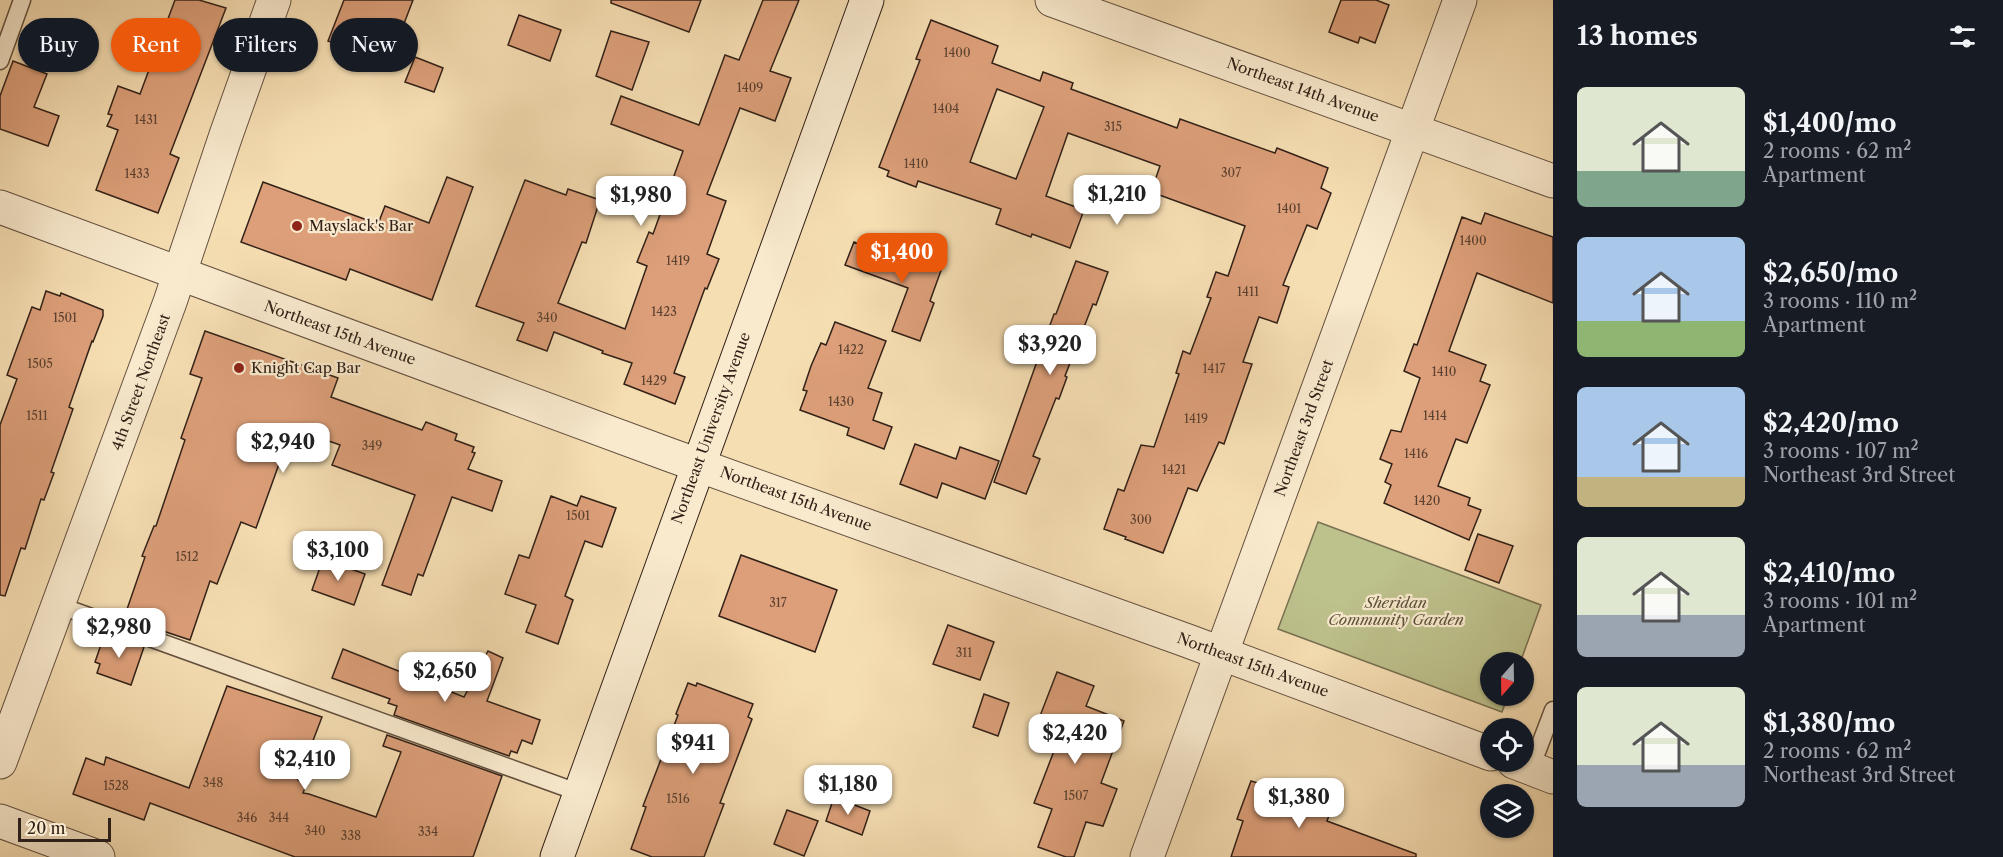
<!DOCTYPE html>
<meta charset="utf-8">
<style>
:root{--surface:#171b24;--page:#20242c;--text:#f1f3f6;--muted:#9ea1a6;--accent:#ea580c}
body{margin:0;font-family:"Libre Caslon Text",serif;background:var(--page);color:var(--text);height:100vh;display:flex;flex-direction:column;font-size:22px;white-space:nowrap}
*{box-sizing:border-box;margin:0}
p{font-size:20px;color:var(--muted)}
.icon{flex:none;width:33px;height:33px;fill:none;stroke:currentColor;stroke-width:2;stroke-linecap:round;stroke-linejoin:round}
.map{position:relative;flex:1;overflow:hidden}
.side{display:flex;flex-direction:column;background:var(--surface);width:450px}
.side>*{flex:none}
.guide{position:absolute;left:18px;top:18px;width:570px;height:54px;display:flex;gap:12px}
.needle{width:39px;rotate:200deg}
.buttons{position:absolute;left:1480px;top:652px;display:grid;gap:12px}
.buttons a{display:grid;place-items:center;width:54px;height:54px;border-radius:50%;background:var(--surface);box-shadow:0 2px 4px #0004;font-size:30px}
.scale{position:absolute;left:18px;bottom:15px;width:93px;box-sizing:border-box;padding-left:6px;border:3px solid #322118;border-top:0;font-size:16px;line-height:21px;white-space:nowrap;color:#322118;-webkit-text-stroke:4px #f9eace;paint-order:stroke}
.price{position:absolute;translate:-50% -51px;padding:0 14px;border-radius:12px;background:#fff;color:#222;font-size:20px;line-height:39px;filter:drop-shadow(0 2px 3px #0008)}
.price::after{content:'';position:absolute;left:50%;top:36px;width:18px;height:14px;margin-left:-9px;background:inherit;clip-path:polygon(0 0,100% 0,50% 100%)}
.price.on{background:var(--accent);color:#fff}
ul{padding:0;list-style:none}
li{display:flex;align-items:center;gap:18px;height:150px;padding:0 24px}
li span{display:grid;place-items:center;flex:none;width:168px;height:120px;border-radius:9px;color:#555}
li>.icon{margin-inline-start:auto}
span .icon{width:72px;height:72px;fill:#fffc;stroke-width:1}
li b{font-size:26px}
h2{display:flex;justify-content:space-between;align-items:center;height:72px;padding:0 24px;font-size:26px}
.pill{padding:0 21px;border-radius:27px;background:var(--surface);box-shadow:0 2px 4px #0004;font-size:21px;line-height:54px}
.pill.on{background:var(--accent);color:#fff}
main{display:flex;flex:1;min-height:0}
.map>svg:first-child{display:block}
.green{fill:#bdc18c;stroke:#787152;stroke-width:1.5}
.building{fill:#dc9f79;stroke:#322118;stroke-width:1.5;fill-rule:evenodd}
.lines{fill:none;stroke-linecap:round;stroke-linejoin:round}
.lane-casing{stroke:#63503f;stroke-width:19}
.street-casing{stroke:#63503f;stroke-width:35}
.secondary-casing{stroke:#322118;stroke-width:35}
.lane{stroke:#f9eace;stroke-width:16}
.street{stroke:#f9eace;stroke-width:33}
.secondary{stroke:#f9eace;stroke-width:33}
.poi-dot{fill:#8f2418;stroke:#f9eace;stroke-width:2}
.labels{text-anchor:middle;stroke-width:4.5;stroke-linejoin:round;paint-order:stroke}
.number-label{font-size:12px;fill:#5c4030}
.street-label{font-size:15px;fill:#322118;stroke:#f9eace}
.poi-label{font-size:15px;fill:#322118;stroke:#f9eace;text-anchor:start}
.park-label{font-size:15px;font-style:italic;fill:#5c513b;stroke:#f9eace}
</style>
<main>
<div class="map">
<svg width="1553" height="857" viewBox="0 0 1553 857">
<rect width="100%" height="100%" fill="#f6deb3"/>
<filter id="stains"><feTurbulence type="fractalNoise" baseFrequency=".00333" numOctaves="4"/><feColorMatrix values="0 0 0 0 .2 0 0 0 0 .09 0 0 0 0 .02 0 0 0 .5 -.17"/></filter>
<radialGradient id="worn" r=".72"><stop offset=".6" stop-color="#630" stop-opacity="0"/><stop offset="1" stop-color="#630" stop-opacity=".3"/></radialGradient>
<!-- green -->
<polygon class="green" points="1318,522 1541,605 1520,663 1491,663 1491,696 1508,696 1502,712 1278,629"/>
<!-- building -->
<g class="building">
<polygon points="175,0 199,0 226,8 170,154 179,158 158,213 96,190 118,130 107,126 112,115 108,114 118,86 140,94"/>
<polygon points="344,0 413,0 394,50 372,42 370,47 365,45 362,53 328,41"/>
<polygon points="611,0 701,0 689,32 611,3"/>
<polygon points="763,0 799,0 770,71 791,78 775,121 740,108 707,194 726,201 707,254 719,259 707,289 705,288 674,373 685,377 675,404 624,384 632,363 602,353 603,351 554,332 547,351 517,340 524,323 476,306 525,180 566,195 568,189 600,200 586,243 582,242 558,303 625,329 647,266 637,262 649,232 653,234 683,151 611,124 621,96 699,125 725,55 739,60"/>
<polygon points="1341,0 1376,0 1389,5 1375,43 1360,37 1358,43 1329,32"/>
<polygon points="519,15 561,30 550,61 508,45"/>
<path d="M931,20L998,46L992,63L1040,81L1043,72L1073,83L1071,89L1177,128L1180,119L1275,153L1277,148L1328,168L1321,188L1331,193L1317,229L1307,225L1283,285L1289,287L1277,323L1259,317L1243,362L1252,364L1224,444L1219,442L1197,491L1188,488L1163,553L1125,539L1126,537L1104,529L1118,489L1124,491L1141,445L1154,447L1179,374L1176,373L1183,351L1190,354L1211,298L1207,297L1216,272L1228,276L1245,226L1151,192L1160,166L1068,133L1046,196L1084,210L1070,248L1032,234L1031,237L996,224L1001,209L918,181L916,187L887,176L889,171L879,167L920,60L916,59ZM997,89L1044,107L1016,179L970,162Z"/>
<polygon points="611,31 649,42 632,90 596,76"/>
<polygon points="415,57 443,68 434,92 405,82"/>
<polygon points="13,61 47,74 34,107 59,116 48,146 0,129 0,96"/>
<polygon points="447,177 473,187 432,300 350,269 346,280 241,242 263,182 378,224 385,206 429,223"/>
<polygon points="1485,213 1553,237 1553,303 1477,273 1449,351 1486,365 1480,381 1490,385 1467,443 1456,439 1438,486 1470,498 1468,505 1481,510 1469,540 1384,503 1391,485 1385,482 1392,464 1380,459 1391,430 1401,432 1420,378 1404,371 1414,344 1417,345 1462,217 1481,224"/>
<polygon points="854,242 904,261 908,252 943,265 930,301 934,303 920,341 892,331 908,288 845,265"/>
<polygon points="1076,261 1108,272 1096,305 1093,304 1065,376 1067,377 1059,399 1056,398 1033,456 1040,459 1026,494 994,482 1045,339 1054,314 1056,314"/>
<polygon points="46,291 60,296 61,293 103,310 103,316 93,342 92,341 69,407 73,409 51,472 54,473 44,500 41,499 25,549 21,548 5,596 0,595 0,425 17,379 7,375 32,307 40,310"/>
<polygon points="835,322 886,341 868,388 882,393 873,420 892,427 884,449 847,435 849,428 800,410 807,391 803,390 811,366 821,343 826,345"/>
<polygon points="205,331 338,378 331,397 422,430 426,422 457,434 455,440 474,447 472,452 475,453 468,469 502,481 492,511 452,497 423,576 418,574 411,595 382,585 415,495 332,465 340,445 292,428 256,528 241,522 217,584 210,581 190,640 124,618 145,557 142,556 154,526 156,526 185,440 181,438 202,378 190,374"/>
<polygon points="915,444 956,459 960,447 999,461 985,499 942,483 937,498 900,484"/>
<polygon points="551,496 577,506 581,496 616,508 602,547 585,541 565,596 573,600 558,644 526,632 536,605 505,594 519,555 529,558"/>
<polygon points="1478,534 1513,546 1499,583 1465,570"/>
<polygon points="741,555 837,590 815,652 719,616"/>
<polygon points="323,559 365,574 354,605 312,590"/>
<polygon points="948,625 994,642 980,680 933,664"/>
<polygon points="105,633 144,647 131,685 97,673 100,664 95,662"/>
<polygon points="343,649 464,697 488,651 503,658 487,701 540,720 532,744 522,740 517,753 511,751 509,756 394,715 397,706 388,703 390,699 332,678"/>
<polygon points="1057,672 1094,686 1086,706 1124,721 1101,783 1117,789 1103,826 1086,822 1074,857 1066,857 1038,847 1052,809 1034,803 1059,738 1035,729"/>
<polygon points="688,683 696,686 697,683 753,704 748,717 752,719 720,803 724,804 704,857 652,857 631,849 646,807 643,806 678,715 676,714"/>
<polygon points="227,686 322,717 298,780 307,783 303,793 309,794 376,817 401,752 383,746 387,735 502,776 473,857 295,857 150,803 144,820 73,794 86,758 104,765 106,757 189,788"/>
<polygon points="984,694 1009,703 998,736 973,727"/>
<polygon points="1251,781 1261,784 1262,781 1322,802 1320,806 1331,810 1327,821 1416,854 1416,857 1231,857 1243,821 1237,819"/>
<polygon points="834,797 870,811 862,835 826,821"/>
<polygon points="787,810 818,821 804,856 774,844"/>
</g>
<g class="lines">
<defs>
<g id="lane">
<polyline points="0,61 22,0"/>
<polyline points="58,605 580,793"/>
<polyline points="1531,768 1553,710"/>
</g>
<g id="street">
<polyline points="1052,0 1553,181"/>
<polyline points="0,207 670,455 1188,641 1491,754"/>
<polyline points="0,762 170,302 226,135 274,0"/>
<polyline points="1514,762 1553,777"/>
<polyline points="0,821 98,857"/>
<path d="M1147,857C1250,571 1358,286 1460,0"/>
</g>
<polyline id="secondary" points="557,857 867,0"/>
</defs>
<!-- lane casing -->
<use href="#lane" class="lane-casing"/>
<!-- street casing -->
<use href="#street" class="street-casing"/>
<!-- secondary casing -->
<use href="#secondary" class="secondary-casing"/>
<!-- lane -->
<use href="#lane" class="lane"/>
<!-- street -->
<use href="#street" class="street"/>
<!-- secondary -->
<use href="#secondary" class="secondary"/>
</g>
<!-- markers -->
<g class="poi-dot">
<circle cx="297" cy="226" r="6"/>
<circle cx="239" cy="368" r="6"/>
</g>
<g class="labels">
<!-- number labels -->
<g class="number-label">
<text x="957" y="57">1400</text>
<text x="750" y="92">1409</text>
<text x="946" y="113">1404</text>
<text x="146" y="124">1431</text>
<text x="1113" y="131">315</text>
<text x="916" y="168">1410</text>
<text x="1231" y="177">307</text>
<text x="137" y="178">1433</text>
<text x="1289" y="213">1401</text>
<text x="1473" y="245">1400</text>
<text x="678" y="265">1419</text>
<text x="1248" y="296">1411</text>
<text x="664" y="316">1423</text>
<text x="65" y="322">1501</text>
<text x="547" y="322">340</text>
<text x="851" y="354">1422</text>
<text x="40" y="368">1505</text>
<text x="1214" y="373">1417</text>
<text x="1444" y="376">1410</text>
<text x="654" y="385">1429</text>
<text x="841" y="406">1430</text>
<text x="37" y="420">1511</text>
<text x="1435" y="420">1414</text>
<text x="1196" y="423">1419</text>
<text x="372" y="450">349</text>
<text x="1416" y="458">1416</text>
<text x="1174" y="474">1421</text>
<text x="1427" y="505">1420</text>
<text x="578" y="520">1501</text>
<text x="1141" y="524">300</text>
<text x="187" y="561">1512</text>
<text x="778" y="607">317</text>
<text x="964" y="657">311</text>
<text x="213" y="787">348</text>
<text x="116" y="790">1528</text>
<text x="1076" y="800">1507</text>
<text x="678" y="803">1516</text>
<text x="247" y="822">346</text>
<text x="279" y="822">344</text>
<text x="315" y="835">340</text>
<text x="428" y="836">334</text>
<text x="351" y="840">338</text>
</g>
<!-- street labels -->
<g class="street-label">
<text transform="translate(1303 90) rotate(20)" y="5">Northeast 14th Avenue</text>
<text transform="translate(340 333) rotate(20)" y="5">Northeast 15th Avenue</text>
<text transform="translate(141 382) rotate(-70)" y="5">4th Street Northeast</text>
<text transform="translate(711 428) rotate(-70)" y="5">Northeast University Avenue</text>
<text transform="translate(1304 428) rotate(-70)" y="5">Northeast 3rd Street</text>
<text transform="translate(796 499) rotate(20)" y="5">Northeast 15th Avenue</text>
<text transform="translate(1253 665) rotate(20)" y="5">Northeast 15th Avenue</text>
</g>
<!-- poi labels -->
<g class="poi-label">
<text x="309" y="231">Mayslack's Bar</text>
<text x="251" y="373">Knight Cap Bar</text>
</g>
<!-- park labels -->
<g class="park-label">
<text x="1396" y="608">Sheridan<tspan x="1396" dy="17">Community Garden</tspan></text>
</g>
</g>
<rect width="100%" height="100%" filter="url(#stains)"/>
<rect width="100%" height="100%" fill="url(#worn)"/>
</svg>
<div class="buttons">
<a><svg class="needle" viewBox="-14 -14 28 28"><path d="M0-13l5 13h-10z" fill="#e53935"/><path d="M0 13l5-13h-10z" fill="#9ea1a6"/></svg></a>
<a><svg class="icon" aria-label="locate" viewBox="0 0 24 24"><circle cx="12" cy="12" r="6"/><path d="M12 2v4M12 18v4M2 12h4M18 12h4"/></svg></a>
<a><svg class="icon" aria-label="layers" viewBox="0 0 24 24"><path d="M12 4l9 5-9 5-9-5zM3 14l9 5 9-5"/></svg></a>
</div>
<div class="scale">20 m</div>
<b class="price" style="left:1117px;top:226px">$1,210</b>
<b class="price" style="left:641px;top:227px">$1,980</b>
<b class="price on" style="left:902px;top:284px">$1,400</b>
<b class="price" style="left:1050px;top:376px">$3,920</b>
<b class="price" style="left:283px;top:474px">$2,940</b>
<b class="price" style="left:338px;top:582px">$3,100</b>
<b class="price" style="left:119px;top:659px">$2,980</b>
<b class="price" style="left:445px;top:703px">$2,650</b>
<b class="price" style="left:1075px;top:765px">$2,420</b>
<b class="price" style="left:693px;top:775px">$941</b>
<b class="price" style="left:305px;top:791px">$2,410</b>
<b class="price" style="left:848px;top:816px">$1,180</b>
<b class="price" style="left:1299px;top:829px">$1,380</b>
<div class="guide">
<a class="pill">Buy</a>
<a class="pill on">Rent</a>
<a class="pill">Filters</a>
<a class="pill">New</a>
</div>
</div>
<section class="side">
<h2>13 homes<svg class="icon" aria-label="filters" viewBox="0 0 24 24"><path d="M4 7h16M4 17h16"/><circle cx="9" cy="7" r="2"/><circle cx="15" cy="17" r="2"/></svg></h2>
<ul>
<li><span style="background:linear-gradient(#dfe7d0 70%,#7fa58c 0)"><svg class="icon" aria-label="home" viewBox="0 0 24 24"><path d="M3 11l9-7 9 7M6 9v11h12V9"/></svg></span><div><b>$1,400/mo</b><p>2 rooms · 62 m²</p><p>Apartment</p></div></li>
<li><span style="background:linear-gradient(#a9c7e8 70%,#8fb573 0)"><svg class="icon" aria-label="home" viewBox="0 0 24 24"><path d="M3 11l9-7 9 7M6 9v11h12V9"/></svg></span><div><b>$2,650/mo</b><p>3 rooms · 110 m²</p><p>Apartment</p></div></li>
<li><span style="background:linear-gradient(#a9c7e8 75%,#c2b280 0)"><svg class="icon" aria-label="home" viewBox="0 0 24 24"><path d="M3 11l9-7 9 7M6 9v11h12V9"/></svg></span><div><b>$2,420/mo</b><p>3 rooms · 107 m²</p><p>Northeast 3rd Street</p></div></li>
<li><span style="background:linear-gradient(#dfe7d0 65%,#9aa5b1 0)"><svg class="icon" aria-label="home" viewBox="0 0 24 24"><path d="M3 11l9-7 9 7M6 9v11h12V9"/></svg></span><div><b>$2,410/mo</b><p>3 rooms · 101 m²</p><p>Apartment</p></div></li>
<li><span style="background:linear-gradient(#dfe7d0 65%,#9aa5b1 0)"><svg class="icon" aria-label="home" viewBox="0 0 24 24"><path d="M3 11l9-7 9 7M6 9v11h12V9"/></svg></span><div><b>$1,380/mo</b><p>2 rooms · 62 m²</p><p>Northeast 3rd Street</p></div></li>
</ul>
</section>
</main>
